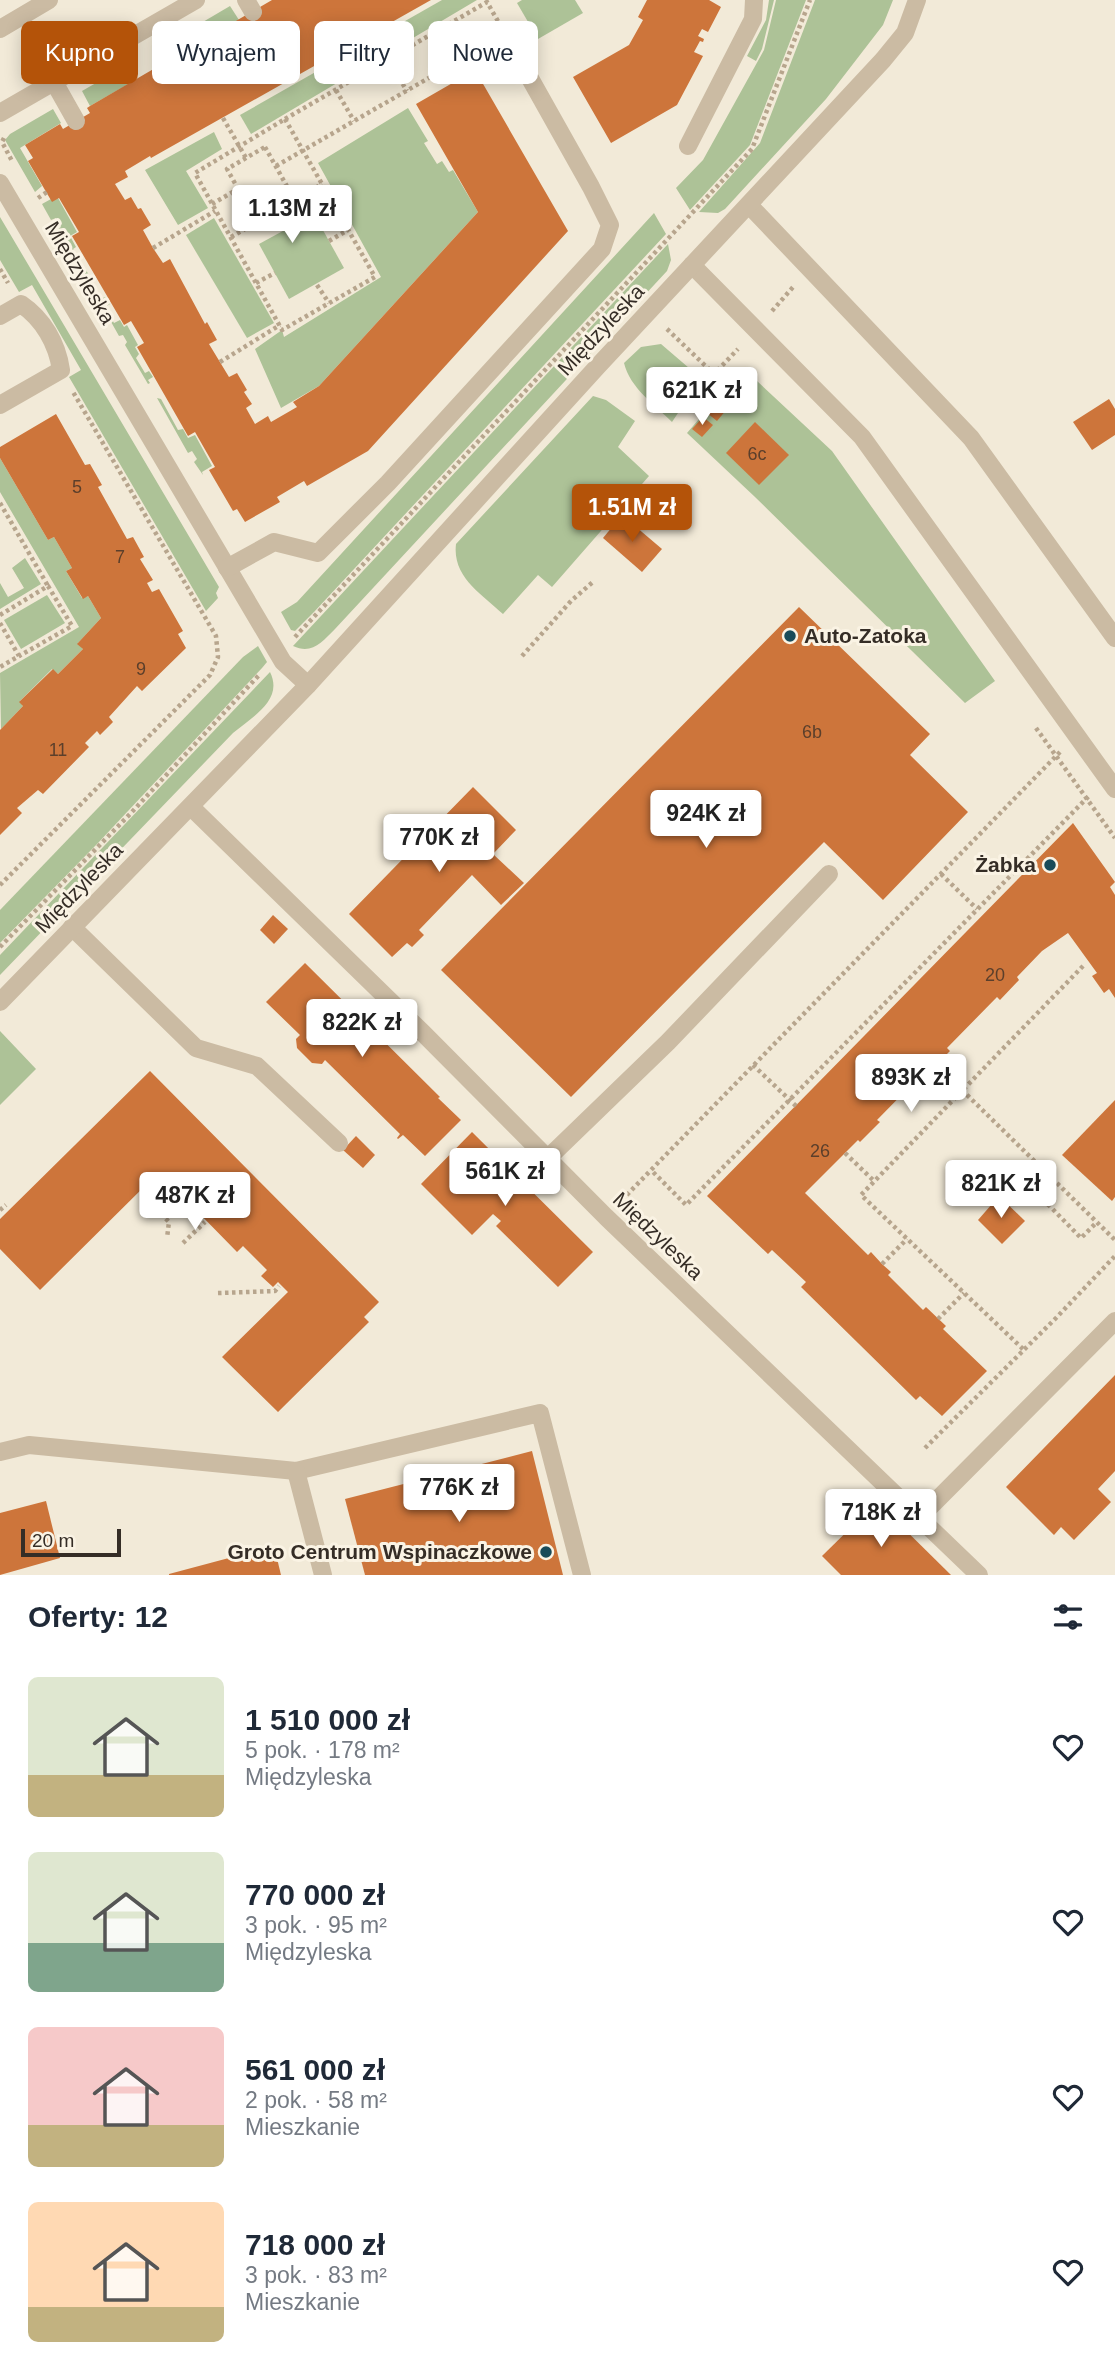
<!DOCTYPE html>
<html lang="pl">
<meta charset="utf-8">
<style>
:root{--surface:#fff;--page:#f6f6f7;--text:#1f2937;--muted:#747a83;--accent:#b45309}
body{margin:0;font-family:Helvetica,sans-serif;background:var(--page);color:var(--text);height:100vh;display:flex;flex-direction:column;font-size:26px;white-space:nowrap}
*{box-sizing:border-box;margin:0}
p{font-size:23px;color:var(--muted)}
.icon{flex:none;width:38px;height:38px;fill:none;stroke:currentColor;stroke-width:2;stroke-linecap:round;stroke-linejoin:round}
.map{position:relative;height:1575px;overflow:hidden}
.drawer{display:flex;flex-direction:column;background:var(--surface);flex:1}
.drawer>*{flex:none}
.hud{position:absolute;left:21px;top:21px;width:700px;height:63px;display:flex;gap:14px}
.scale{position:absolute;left:21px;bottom:18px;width:100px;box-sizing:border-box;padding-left:7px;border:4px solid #352d26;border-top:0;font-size:19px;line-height:24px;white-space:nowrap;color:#352d26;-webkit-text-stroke:5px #faf3e4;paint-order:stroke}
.price{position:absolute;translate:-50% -60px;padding:0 16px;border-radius:7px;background:#fff;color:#222;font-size:23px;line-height:46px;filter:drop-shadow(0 2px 4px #0008)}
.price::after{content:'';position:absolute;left:50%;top:42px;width:21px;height:16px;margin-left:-10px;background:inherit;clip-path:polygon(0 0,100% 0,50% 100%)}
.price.selected{background:var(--accent);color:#fff}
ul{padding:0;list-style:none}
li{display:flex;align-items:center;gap:21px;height:175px;padding:0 28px}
li span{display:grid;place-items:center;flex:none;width:196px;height:140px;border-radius:10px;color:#555}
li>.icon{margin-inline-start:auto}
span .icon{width:84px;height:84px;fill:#fffc;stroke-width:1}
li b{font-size:30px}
h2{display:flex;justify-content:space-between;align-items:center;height:84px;padding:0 28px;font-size:30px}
.tag{padding:0 24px;border-radius:10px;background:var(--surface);box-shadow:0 4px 18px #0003;font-size:24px;line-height:63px}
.tag.selected{background:var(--accent);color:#fff}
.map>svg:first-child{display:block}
.green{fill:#adc297}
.building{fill:#cd753b}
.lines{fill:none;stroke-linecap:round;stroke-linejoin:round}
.path{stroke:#b7a58d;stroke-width:4.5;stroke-dasharray:3.5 3.5;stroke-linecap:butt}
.minor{stroke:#cbbba3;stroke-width:18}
.poi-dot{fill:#194b59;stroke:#faf3e4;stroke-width:2.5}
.labels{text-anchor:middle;stroke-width:6;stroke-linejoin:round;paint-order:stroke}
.number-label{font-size:18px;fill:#5b3f2b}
.street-label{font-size:21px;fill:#352d26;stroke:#faf3e4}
.poi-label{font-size:21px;font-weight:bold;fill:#352d26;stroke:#faf3e4;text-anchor:end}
</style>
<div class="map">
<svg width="1115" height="1575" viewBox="0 0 1115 1575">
<rect width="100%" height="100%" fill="#f2ead8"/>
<!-- green -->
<g class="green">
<polygon points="442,0 477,0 251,134 240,115"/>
<polygon points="522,0 575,0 583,13 538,39 517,3"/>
<polygon points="769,0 774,0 762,49 756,61 747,56 766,20"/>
<polygon points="776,0 806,0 750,145 690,210 676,188 703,160 764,50"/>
<polygon points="815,0 893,0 883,25 826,99 725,209 718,213 699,212 760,143"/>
<polygon points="230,6 239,20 199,43 191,29"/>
<polygon points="122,68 130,83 90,106 82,91"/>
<polygon points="408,108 428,141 424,143 437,164 442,161 449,172 453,170 478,212 319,386 281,408 255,349 282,330 284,337 381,277 318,163"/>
<polygon points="53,109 61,123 20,148 42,186 35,192 5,140 10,134"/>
<polygon points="214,132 222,149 186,171 208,208 178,225 145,170"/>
<polygon points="58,198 77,232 70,236 76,247 73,249 92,280 89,282 58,229 61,227 56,218 51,220 42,204 51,199"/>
<polygon points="654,213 666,234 314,612 295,631 291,630 281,612 297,602"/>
<polygon points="314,214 344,268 289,299 259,244"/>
<polygon points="0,217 219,587 216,593 218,598 206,611 69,377 81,370 32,285 19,292 0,260"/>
<polygon points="214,218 274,323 247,338 186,235"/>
<path d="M668,244L671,260L667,271L335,629C322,642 312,655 293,646Z"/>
<polygon points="99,296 101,299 105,297 110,304 105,307 114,323 120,320 124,327 127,325 138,345 135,347 139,354 136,358 145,373 149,371 153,377 148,380 150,383 148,384 125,345 127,342 123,335 119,336 97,297"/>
<path d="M661,344L696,374V386L672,422C655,405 630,388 624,363L641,347Z"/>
<polygon points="743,368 832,451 995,681 965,703 755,497 687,433"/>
<path d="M593,396L606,400L635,421L618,447L649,476L552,587L538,575L503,614C482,594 452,577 456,544Z"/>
<polygon points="157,398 161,399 178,430 183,429 188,438 195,435 212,466 202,472 203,475 194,462 197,459 192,451 188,453"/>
<polygon points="0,458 48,540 54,537 72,568 66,571 82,598 88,596 101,618 78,643 83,649 58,674 52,669 20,701 23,706 1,729 0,673 79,627 0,492"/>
<polygon points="25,558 41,584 0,609 0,583 8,597 24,588 12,568"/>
<polygon points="47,595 65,623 21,649 4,620"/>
<polygon points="258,646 267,662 262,668 98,843 0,943 0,910 243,657"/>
<path d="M270,672C284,700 252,717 233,733L0,975V955Z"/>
<polygon points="0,1031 36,1069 0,1105"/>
</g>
<!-- building -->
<g class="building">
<polygon points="272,0 431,0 151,158 150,156 125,171 128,177 115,184 125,200 131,197 138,209 141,208 151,225 143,230 153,248 163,263 170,259 205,324 207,322 217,340 209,344 229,377 237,373 247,390 244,392 252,404 246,408 255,424 268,416 271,422 297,407 293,402 319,386 478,212 416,104 475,70 568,231 368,451 307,486 304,481 277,497 280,502 245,522 237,509 233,511 209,470 215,467 195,432 188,436 137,347 144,343 131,321 124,325 72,236 79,232 59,198 52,202 28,161 33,158 25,145 60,124 63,129 90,113 87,108 90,106"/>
<polygon points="647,0 709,0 721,7 708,32 702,29 698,36 704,39 703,42 700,41 694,52 703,56 677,105 611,143 573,77 629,45 643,20 638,17"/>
<polygon points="1109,399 1115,409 1115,435 1092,450 1073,422"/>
<polygon points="717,401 727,409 717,421 707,413"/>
<polygon points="56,414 85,465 90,464 102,485 98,487 127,539 133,537 144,557 140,559 153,580 147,583 152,592 159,589 183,631 178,634 186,648 142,691 137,686 109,717 113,722 100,735 97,731 85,743 89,747 43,794 38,790 17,808 22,813 0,835 0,730 23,706 19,702 53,669 58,674 83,649 77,644 101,618 88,596 83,599 66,571 72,568 54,537 48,540 0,458 0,447"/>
<polygon points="703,417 713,425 702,437 692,429"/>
<polygon points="755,422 789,455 759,485 726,453"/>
<polygon points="622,515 662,549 642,572 603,538"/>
<polygon points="799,607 930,734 910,755 968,812 883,900 824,842 571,1097 441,970"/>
<polygon points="473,787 516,830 493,854 524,883 501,905 472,875 419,930 424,935 412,947 407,943 392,957 349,914"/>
<polygon points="1073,823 1115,882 1110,887 1115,895 1115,998 1109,989 1104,993 1092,976 1097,973 1068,933 1042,951 1017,977 1019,980 1000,1000 997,997 947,1048 950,1051 930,1071 928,1068 877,1120 880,1122 860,1142 858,1140 805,1193 868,1255 871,1252 882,1264 891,1272 888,1275 923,1310 926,1307 946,1326 943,1329 987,1371 942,1416 920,1396 916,1400 801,1287 806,1282 772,1250 768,1254 707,1196"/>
<polygon points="273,915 288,929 274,944 260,930"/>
<polygon points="305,963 440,1097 438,1098 461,1120 425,1156 403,1135 398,1139 397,1138 400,1134 325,1060 322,1064 312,1063 297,1048 296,1039 300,1035 266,1002"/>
<polygon points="150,1071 379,1302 364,1317 369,1322 278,1412 222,1357 288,1292 278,1282 273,1287 261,1276 267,1270 243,1246 237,1252 192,1206 197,1201 174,1177 168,1182 159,1172 40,1290 0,1249 0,1219"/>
<polygon points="1115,1100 1115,1197 1112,1201 1062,1155"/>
<polygon points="472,1132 593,1252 558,1287 496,1226 501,1221 493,1214 472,1235 421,1184"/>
<polygon points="356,1136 375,1155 363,1168 343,1150"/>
<polygon points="999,1196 1025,1221 1002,1244 978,1220"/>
<polygon points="1115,1375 1115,1471 1098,1489 1111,1502 1074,1540 1061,1527 1054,1535 1006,1487"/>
<polygon points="532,1451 563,1575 365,1575 345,1499"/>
<polygon points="46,1501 60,1558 0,1575 0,1513"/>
<polygon points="877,1502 951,1575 841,1575 822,1556"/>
<polygon points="274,1546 281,1575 169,1575 169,1574"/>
</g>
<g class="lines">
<!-- path -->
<g class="path">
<polyline points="178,37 186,51"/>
<polyline points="388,60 407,91"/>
<polyline points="336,90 354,121"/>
<polyline points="223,118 246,158"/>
<polygon points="285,119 375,277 282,330 195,173"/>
<polyline points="285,119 487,2 515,51"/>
<polyline points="4,138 2,142 12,161"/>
<polygon points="265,147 289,190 251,212 227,169"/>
<polyline points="276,166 505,34"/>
<polyline points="38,198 47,192"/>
<polyline points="269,201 286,229"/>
<polyline points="212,204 238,189"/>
<polyline points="231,237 322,184"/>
<polyline points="329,241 348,230"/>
<polyline points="153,248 215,211"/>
<polyline points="0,269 8,283"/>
<polyline points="256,283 275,273"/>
<polyline points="317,285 329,303"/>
<polyline points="772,311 794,286"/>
<polyline points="667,329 714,374 738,349"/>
<polyline points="220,362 280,325"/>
<polyline points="0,503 48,586"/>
<polyline points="0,615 48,586 72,626 19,656"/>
<polyline points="0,623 19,656 0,667"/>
<polyline points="295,637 752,149 810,0"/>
<polyline points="522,656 571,601 594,581"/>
<polyline points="1036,728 1115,838"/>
<polyline points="1060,752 651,1170 686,1205 1089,796"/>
<polyline points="941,874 977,909"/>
<polyline points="0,885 210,675 218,657 216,636 73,392"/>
<polyline points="0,947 131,813 260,674"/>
<polyline points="753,1065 796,1106"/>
<polyline points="962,1090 1115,1240"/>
<polyline points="845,1153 874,1181"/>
<polyline points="1039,1164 1024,1180 1081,1238 1097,1222"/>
<polyline points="142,1193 169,1222 167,1238"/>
<polyline points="622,1200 651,1170"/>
<polyline points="0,1210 6,1205"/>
<polyline points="183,1243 205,1222"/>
<polyline points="882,1264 907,1239"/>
<polyline points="218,1293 275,1291 279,1286"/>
<polyline points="938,1319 964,1293"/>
<polyline points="1023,1349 861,1195 1084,965"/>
<polyline points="925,1448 1056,1318 1115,1256"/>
</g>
<!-- minor -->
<g class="minor">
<polyline points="246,0 253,12"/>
<polyline points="0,29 49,0"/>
<polyline points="54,82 76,121"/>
<polyline points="0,113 196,0"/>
<polyline points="688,146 753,19 754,0"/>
<polyline points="0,183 283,662 308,685"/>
<polyline points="749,205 971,438 1115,638"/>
<polyline points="692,265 862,437 1115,789"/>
<path d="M0,316L21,304C43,319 57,343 61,370L0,405"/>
<polyline points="227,568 274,542 318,553 388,483 602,249 610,225 591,187 527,73"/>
<polyline points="191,807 423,1033 606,1217 979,1575"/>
<polyline points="72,927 196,1048 257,1066 339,1143"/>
<polyline points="0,1002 308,685 597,367 883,60 905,33 917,0"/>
<polyline points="547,1159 668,1042 829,874"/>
<polyline points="0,1452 29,1445 296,1471 540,1413 582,1575"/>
<polyline points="296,1471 323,1575"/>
<polyline points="919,1518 1115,1321"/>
</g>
</g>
<!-- markers -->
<g class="poi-dot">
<circle cx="790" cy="636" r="7"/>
<circle cx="1050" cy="865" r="7"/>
<circle cx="546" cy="1552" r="7"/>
</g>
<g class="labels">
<!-- number labels -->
<g class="number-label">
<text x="757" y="460">6c</text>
<text x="77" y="493">5</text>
<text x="120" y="563">7</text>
<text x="141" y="675">9</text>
<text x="812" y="738">6b</text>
<text x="58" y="756">11</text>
<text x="995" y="981">20</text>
<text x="820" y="1157">26</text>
</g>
<!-- street labels -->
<g class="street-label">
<text transform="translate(80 273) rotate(59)" y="7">Międzyleska</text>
<text transform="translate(601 330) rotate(-47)" y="7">Międzyleska</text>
<text transform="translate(79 888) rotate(-46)" y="7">Międzyleska</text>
<text transform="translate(658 1236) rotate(44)" y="7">Międzyleska</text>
</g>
<!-- poi labels -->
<g class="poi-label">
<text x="804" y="643" text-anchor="start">Auto-Zatoka</text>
<text x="1036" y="872">Żabka</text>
<text x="532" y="1559">Groto Centrum Wspinaczkowe</text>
</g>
</g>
</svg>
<div class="scale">20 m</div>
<b class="price" style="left:292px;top:245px">1.13M zł</b>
<b class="price" style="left:702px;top:427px">621K zł</b>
<b class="price selected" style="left:632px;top:544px">1.51M zł</b>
<b class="price" style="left:706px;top:850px">924K zł</b>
<b class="price" style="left:439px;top:874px">770K zł</b>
<b class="price" style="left:362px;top:1059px">822K zł</b>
<b class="price" style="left:911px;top:1114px">893K zł</b>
<b class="price" style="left:505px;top:1208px">561K zł</b>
<b class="price" style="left:1001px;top:1220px">821K zł</b>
<b class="price" style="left:195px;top:1232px">487K zł</b>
<b class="price" style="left:459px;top:1524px">776K zł</b>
<b class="price" style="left:881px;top:1549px">718K zł</b>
<div class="hud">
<a class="tag selected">Kupno</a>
<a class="tag">Wynajem</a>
<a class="tag">Filtry</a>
<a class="tag">Nowe</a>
</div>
</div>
<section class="drawer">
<h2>Oferty: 12<svg class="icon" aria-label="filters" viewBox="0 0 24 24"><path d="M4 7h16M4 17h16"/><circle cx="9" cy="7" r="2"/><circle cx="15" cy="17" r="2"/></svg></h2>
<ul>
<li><span style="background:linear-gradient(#dfe7d0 70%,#c2b280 0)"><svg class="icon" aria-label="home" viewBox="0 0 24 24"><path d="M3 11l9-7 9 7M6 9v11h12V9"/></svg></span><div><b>1 510 000 zł</b><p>5 pok. · 178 m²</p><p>Międzyleska</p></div><svg class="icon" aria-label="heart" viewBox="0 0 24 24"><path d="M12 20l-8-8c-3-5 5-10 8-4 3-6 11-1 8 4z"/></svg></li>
<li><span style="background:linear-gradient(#dfe7d0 65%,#7fa58c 0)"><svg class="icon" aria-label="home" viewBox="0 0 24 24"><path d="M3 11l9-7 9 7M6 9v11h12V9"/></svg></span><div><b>770 000 zł</b><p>3 pok. · 95 m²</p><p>Międzyleska</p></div><svg class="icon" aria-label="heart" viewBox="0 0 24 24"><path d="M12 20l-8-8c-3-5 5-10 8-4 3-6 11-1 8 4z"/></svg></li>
<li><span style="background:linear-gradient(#f6c9c9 70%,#c2b280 0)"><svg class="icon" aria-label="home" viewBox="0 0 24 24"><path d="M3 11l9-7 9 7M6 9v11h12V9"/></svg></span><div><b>561 000 zł</b><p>2 pok. · 58 m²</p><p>Mieszkanie</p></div><svg class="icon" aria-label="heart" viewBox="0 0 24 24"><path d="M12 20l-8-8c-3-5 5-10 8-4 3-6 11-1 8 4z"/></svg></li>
<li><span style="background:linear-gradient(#ffd9b3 75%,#c2b280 0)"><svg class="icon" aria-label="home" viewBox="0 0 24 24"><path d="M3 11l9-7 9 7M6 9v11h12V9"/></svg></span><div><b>718 000 zł</b><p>3 pok. · 83 m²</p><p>Mieszkanie</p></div><svg class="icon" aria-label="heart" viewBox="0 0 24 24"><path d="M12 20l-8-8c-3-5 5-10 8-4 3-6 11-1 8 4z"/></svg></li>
</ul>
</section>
